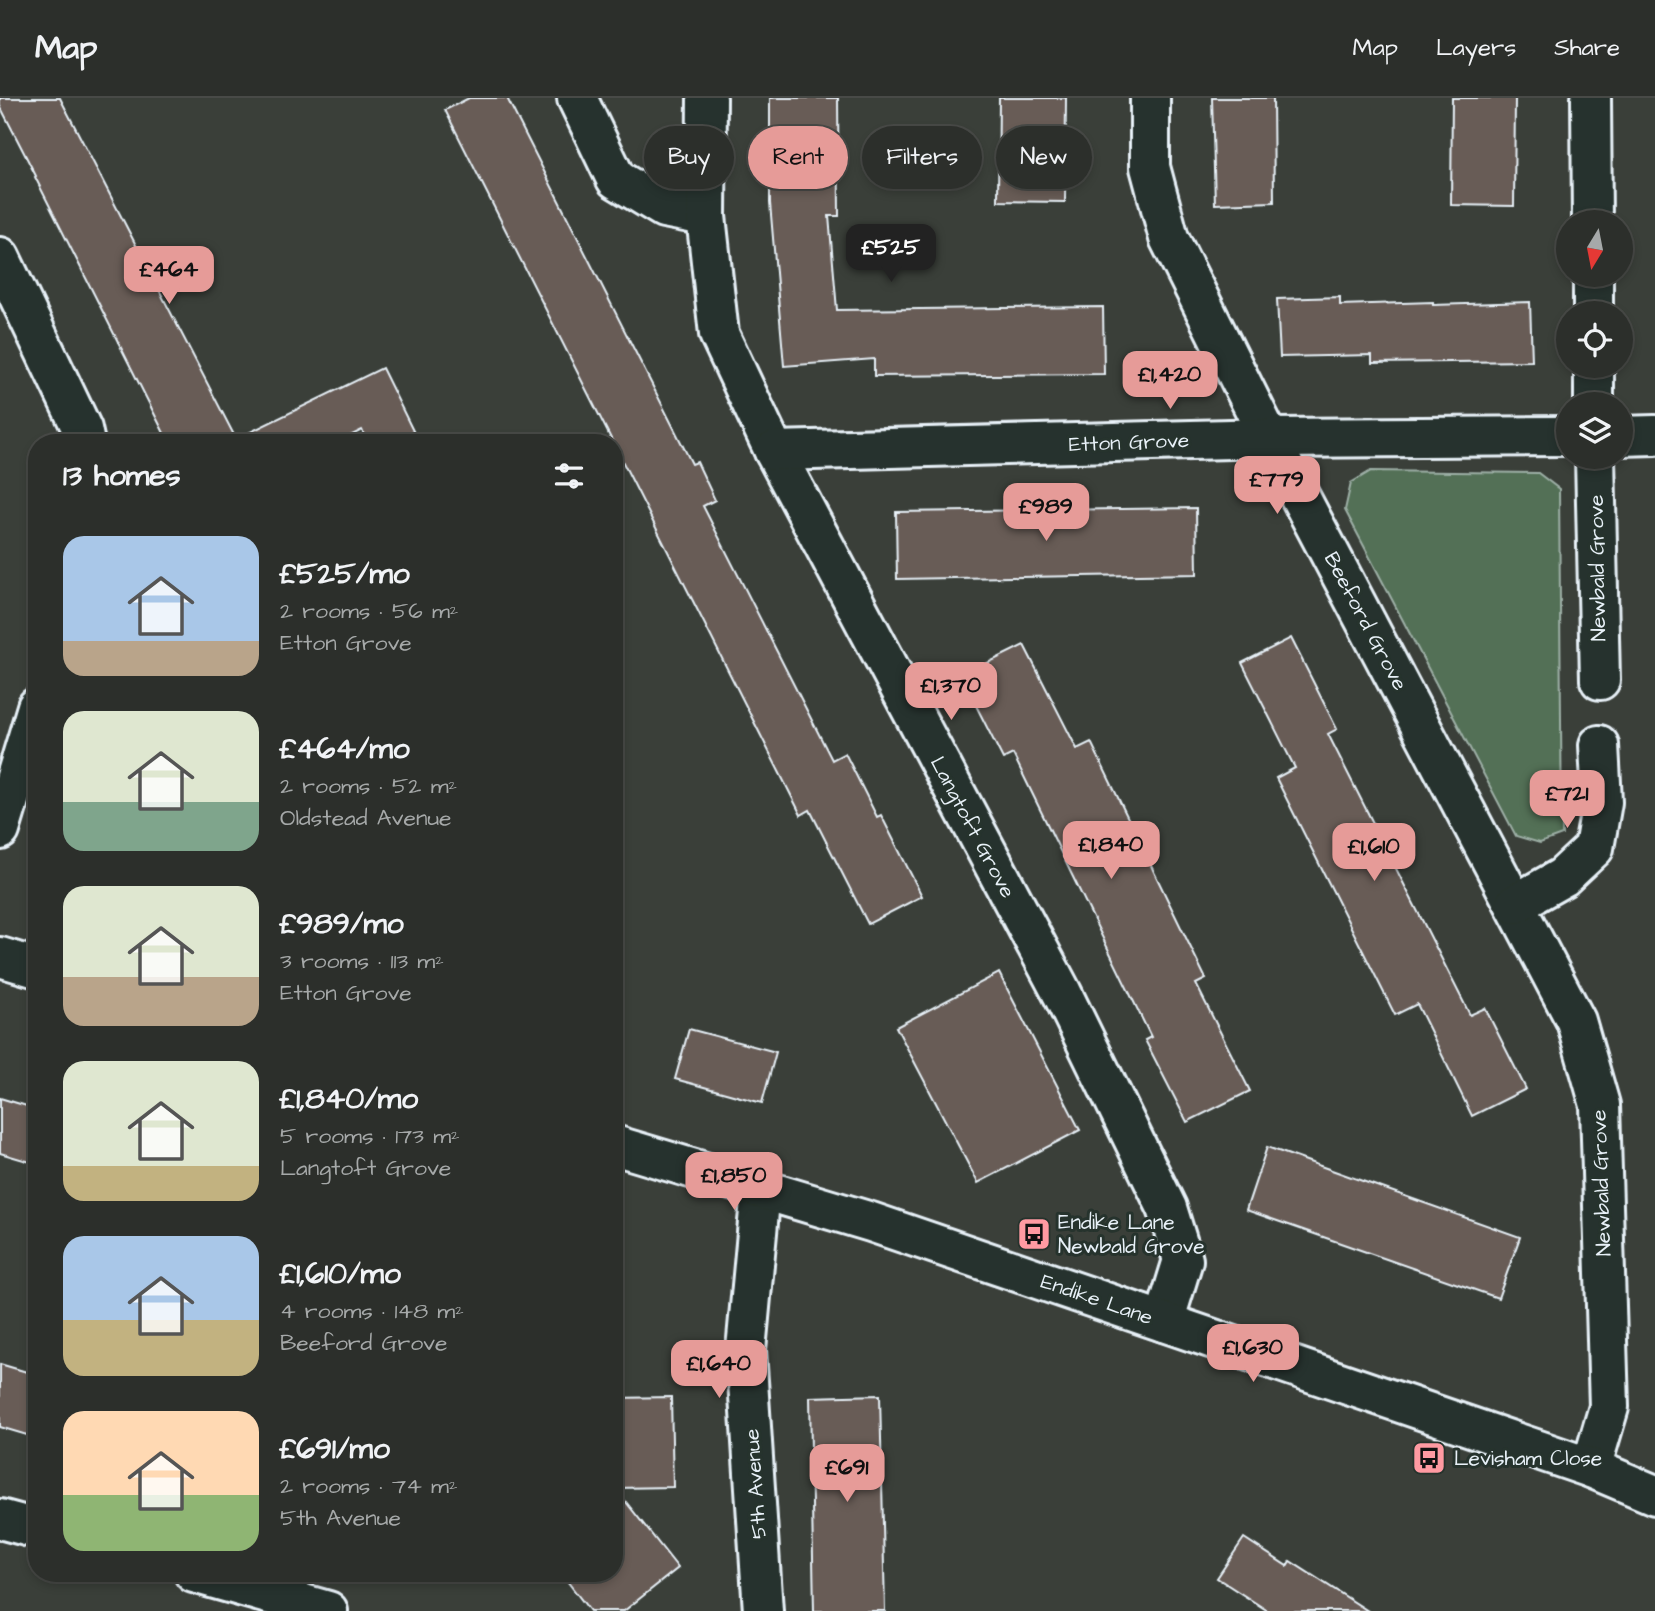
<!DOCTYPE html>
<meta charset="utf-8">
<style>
:root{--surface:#2c2f2b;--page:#383b37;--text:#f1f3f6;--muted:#a6a9a9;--line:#484a47;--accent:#e69b98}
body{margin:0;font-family:"Architects Daughter",sans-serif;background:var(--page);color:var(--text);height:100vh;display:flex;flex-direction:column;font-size:26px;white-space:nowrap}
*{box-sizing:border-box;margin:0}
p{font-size:23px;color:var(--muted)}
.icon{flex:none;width:38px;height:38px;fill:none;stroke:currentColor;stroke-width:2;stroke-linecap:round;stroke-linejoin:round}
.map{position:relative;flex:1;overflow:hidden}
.side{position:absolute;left:28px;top:336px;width:595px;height:1148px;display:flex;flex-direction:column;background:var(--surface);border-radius:28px;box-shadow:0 4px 10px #0003,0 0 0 2px var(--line)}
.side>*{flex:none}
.top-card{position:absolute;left:644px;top:28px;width:665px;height:63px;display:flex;gap:14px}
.needle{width:46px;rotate:190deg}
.buttons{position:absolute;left:1556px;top:112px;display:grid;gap:14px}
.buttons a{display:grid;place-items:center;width:77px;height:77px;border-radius:50%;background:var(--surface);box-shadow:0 4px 10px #0003,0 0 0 2px var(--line);font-size:35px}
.price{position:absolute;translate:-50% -60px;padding:0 16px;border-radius:14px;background:var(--accent);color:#111;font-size:23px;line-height:46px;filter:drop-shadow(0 2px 4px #0008)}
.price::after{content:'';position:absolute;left:50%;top:42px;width:21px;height:16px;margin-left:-10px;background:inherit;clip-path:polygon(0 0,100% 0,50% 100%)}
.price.selected{background:#222;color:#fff}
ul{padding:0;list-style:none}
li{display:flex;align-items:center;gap:21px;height:175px;padding:0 35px}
li span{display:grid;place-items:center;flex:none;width:196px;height:140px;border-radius:21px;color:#555}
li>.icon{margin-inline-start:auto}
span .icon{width:84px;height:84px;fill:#fffc;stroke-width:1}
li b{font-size:30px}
h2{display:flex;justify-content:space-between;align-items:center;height:84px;padding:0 35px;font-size:30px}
.tag{padding:0 24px;border-radius:32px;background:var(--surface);box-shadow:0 4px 10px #0003,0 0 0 2px var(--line);font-size:24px;line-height:63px}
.tag.selected{background:var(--accent);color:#111}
header{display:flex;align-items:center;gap:42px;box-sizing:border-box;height:98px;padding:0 35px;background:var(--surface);border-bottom:2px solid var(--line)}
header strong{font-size:33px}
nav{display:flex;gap:38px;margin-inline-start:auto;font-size:24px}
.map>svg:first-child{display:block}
.green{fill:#536f56;stroke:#9eb0a7;stroke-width:2}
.building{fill:#685c56;stroke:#e8f1f8;stroke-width:2}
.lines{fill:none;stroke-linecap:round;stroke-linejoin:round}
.minor-casing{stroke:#e8f1f8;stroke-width:44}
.tertiary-casing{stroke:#e8f1f8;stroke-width:44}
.minor{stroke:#26332d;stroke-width:38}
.tertiary{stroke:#26332d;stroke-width:38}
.labels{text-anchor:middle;stroke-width:6;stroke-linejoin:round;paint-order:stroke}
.street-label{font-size:21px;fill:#e8f1f8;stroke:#26332d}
.poi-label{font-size:21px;fill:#e8f1f8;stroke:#26332d;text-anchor:start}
</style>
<header>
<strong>Map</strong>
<nav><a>Map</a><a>Layers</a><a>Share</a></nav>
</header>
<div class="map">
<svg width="1655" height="1513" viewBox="0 0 1655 1513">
<rect width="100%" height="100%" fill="#3a3f39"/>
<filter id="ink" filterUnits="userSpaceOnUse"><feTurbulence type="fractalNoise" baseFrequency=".0143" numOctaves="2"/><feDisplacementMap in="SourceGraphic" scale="14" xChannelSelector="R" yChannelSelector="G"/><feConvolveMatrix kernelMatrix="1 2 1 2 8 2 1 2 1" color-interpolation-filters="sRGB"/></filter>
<g filter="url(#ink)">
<!-- green -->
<polygon class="green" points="1371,373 1538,375 1559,391 1562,737 1540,745 1516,738 1345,412 1351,385"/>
<!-- building -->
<g class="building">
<polygon points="0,0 60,0 236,341 382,270 419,345 368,345 362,332 336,345 169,345 35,79 36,78 0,8"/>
<polygon points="469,0 507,0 692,366 697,364 715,402 703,408 832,662 845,655 877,719 881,717 922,798 868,826 810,712 801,717 445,12"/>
<polygon points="770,0 838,0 839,118 829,118 837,212 1103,209 1104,276 874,278 874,261 784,268 770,105"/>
<polygon points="999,0 1066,0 1065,104 998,103"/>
<polygon points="1212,0 1273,0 1274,104 1215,106"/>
<polygon points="1452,0 1515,0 1514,108 1451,107"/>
<polygon points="1340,199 1340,207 1433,204 1433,207 1530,204 1532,263 1372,265 1372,257 1280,259 1277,201"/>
<polygon points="1196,410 1197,476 897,481 896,414"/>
<polygon points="1291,540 1337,631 1328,636 1470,917 1485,910 1526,991 1472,1018 1417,906 1395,917 1276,680 1295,670 1242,565"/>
<polygon points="1024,547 1077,651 1091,644 1206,881 1196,886 1250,993 1187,1024 1145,942 1151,939 1013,656 1003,661 961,578"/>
<polygon points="999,875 1080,1032 978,1085 896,929"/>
<polygon points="689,931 776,954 762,1005 675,981"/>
<polygon points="0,1000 37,1011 37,1066 0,1055"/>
<polygon points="1267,1049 1520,1139 1498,1200 1246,1112"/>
<polygon points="0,1266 37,1277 37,1340 0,1329"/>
<polygon points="880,1297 885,1513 814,1513 810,1299"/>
<polygon points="671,1299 673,1389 615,1390 678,1470 624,1513 590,1513 561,1475 614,1475 614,1300"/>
<polygon points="1244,1440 1287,1468 1290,1463 1368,1513 1268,1513 1217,1480"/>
</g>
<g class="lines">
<defs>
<g id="minor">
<polyline points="577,0 616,81 664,110 706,118"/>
<polyline points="707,0 706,118 719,236 774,353 1062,895 1167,1110 1183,1162 1164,1224"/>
<polyline points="1150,0 1150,69 1169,140 1269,340 1576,923 1600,1007 1609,1309 1591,1370"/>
<polyline points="1591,0 1592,124"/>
<polyline points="0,159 82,331 85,345"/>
<polyline points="1593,177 1593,215"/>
<polyline points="1594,268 1594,306"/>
<polyline points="1620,338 1655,337"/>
<polyline points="774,353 1269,340 1568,338"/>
<polyline points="1595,359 1600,582"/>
<polyline points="0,732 37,609"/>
<polyline points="1515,806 1563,779 1594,750 1602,704 1599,647"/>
<polyline points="761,1092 746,1252 763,1513"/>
<polyline points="0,1421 37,1431"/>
<polyline points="194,1475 328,1513"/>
</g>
<g id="tertiary">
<polyline points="0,859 37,870"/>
<polyline points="614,1047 871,1124 1591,1370 1655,1397"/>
</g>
</defs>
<!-- minor casing -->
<use href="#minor" class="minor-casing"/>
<!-- tertiary casing -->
<use href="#tertiary" class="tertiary-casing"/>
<!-- minor -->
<use href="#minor" class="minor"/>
<!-- tertiary -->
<use href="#tertiary" class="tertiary"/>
</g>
</g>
<!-- icons -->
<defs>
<symbol id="bus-square" viewBox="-11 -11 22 22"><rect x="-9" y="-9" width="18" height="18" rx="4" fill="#ff9aa2" stroke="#26332d"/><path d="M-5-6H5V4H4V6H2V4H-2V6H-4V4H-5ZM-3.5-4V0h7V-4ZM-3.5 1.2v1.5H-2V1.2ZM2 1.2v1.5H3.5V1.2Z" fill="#111"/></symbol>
</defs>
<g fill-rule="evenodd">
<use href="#bus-square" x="1015" y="1117" width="38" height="38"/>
<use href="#bus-square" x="1410" y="1341" width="38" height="38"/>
</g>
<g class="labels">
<!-- street labels -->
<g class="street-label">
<text transform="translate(1129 344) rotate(-2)" y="7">Etton Grove</text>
<text transform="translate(1597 470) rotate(-91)" y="7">Newbald Grove</text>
<text transform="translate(1366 523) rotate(62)" y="7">Beeford Grove</text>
<text transform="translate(973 729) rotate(62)" y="7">Langtoft Grove</text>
<text transform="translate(1601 1085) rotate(-92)" y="7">Newbald Grove</text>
<text transform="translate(1097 1201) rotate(19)" y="7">Endike Lane</text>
<text transform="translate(755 1386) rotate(-94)" y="7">5th Avenue</text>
</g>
<!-- poi labels -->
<g class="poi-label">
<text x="1058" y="1131">Endike Lane<tspan x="1058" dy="24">Newbald Grove</tspan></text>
<text x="1454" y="1367">Levisham Close</text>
</g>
</g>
</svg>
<div class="buttons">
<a><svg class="needle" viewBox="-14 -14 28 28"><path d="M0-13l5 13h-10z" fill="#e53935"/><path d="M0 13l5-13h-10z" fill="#a6a9a9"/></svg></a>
<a><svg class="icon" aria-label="locate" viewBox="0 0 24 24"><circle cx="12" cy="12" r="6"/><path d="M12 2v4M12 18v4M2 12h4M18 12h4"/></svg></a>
<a><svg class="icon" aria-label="layers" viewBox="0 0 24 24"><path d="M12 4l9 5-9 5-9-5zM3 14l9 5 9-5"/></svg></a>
</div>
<b class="price selected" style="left:891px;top:186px">£525</b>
<b class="price" style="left:169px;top:208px">£464</b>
<b class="price" style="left:1170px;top:313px">£1,420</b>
<b class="price" style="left:1277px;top:418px">£779</b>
<b class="price" style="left:1046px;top:445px">£989</b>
<b class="price" style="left:951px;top:624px">£1,370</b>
<b class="price" style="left:1567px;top:732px">£721</b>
<b class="price" style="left:1111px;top:783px">£1,840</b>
<b class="price" style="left:1374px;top:785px">£1,610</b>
<b class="price" style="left:734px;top:1114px">£1,850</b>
<b class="price" style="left:1253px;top:1286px">£1,630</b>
<b class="price" style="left:719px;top:1302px">£1,640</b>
<b class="price" style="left:847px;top:1406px">£691</b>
<div class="top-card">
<a class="tag">Buy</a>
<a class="tag selected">Rent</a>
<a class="tag">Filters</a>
<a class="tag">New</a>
</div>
<section class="side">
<h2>13 homes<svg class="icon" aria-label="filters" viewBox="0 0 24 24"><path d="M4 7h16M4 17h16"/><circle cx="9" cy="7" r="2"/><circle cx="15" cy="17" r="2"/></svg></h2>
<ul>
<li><span style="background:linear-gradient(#a9c7e8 75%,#b9a48a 0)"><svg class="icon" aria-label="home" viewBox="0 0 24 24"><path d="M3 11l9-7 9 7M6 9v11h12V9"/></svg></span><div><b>£525/mo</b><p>2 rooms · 56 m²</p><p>Etton Grove</p></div></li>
<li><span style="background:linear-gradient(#dfe7d0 65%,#7fa58c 0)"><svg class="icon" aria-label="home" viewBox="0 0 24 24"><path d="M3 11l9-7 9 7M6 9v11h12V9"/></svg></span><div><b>£464/mo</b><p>2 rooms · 52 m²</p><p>Oldstead Avenue</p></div></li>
<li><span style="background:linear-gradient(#dfe7d0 65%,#b9a48a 0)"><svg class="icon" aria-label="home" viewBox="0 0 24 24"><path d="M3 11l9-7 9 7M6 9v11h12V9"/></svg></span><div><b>£989/mo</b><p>3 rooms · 113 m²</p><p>Etton Grove</p></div></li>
<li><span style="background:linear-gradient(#dfe7d0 75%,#c2b280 0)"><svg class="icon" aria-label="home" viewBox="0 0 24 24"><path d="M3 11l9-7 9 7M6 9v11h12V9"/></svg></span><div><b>£1,840/mo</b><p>5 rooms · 173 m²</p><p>Langtoft Grove</p></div></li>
<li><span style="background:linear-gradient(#a9c7e8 60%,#c2b280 0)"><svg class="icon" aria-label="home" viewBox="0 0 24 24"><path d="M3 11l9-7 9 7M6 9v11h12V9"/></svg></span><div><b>£1,610/mo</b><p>4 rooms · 148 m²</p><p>Beeford Grove</p></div></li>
<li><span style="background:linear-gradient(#ffd9b3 60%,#8fb573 0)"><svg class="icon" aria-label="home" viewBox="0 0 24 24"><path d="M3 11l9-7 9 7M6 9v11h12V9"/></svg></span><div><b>£691/mo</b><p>2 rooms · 74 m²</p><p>5th Avenue</p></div></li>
</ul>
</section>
</div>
